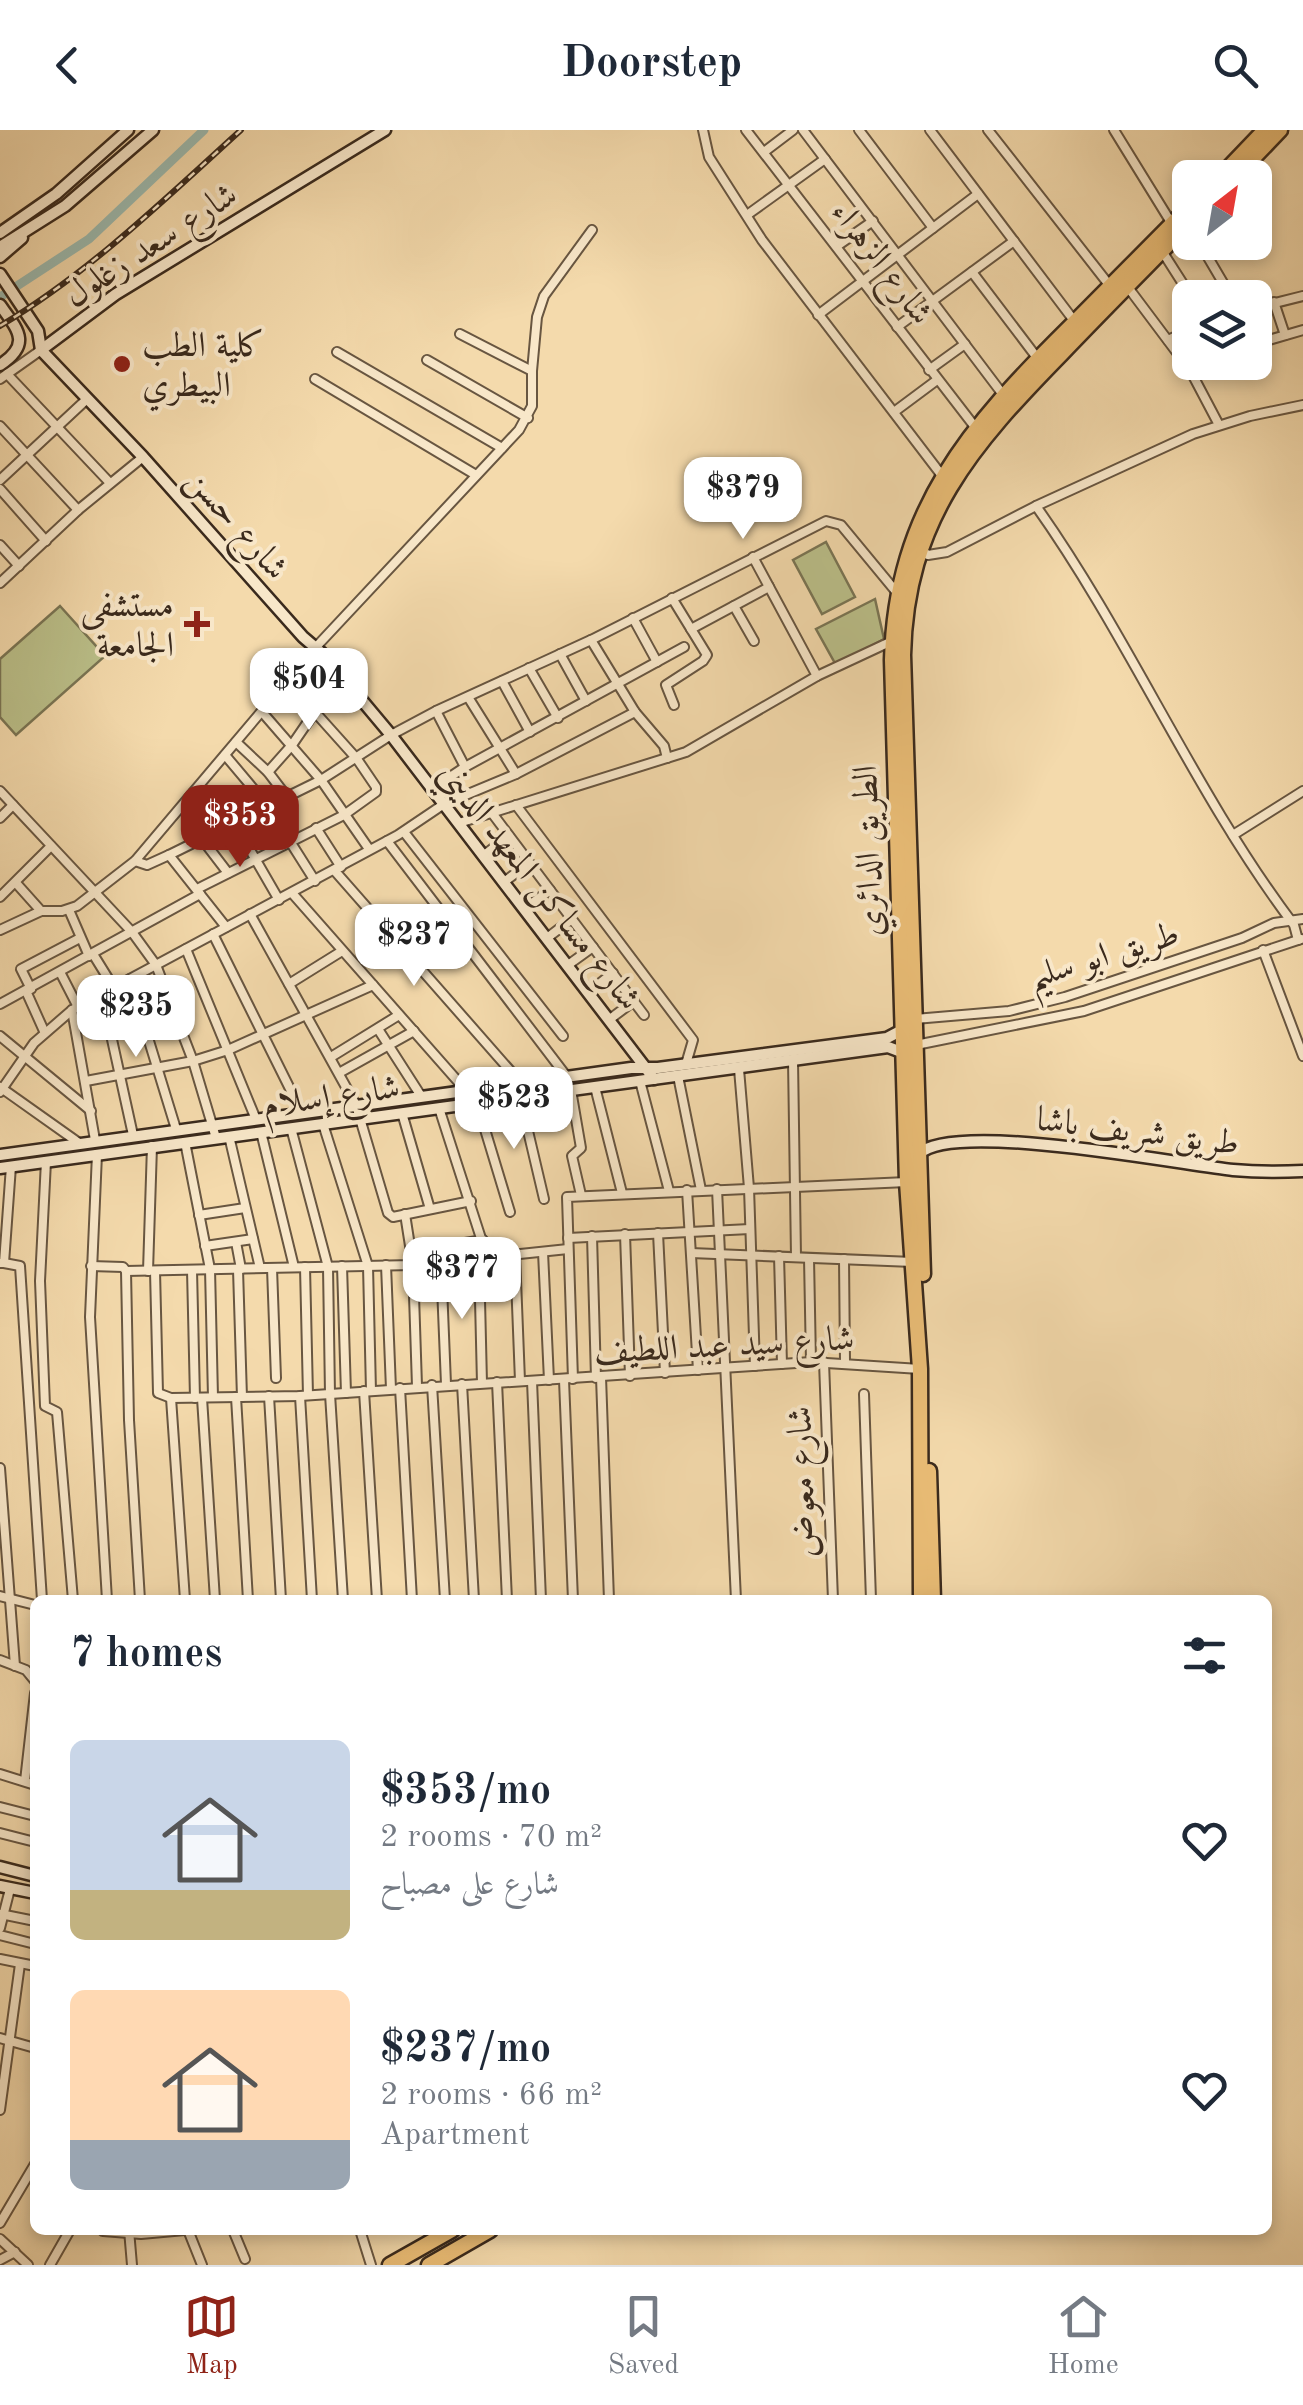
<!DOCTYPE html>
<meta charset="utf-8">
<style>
:root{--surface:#fff;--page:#f2f2f3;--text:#1f2937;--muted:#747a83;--line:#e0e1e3;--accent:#8f2418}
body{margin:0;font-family:"Old Standard TT",Amiri,serif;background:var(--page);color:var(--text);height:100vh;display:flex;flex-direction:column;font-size:38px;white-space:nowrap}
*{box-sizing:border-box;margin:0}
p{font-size:32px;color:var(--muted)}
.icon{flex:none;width:55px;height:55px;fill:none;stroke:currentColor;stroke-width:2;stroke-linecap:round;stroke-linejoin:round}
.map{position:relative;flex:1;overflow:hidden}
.panel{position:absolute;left:30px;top:1465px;width:1242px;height:640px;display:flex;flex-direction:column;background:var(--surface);border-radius:15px;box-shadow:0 5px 15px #0003}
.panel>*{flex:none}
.needle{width:65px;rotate:31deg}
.fabs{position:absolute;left:1172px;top:30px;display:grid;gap:20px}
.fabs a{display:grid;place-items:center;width:100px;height:100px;border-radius:15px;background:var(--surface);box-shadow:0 5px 15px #0003;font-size:50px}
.price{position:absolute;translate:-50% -85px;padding:0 22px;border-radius:20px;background:#fff;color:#222;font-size:32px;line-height:65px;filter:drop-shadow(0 2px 5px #0008)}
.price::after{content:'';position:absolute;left:50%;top:60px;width:30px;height:22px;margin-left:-15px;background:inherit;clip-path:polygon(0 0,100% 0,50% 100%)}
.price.selected{background:var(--accent);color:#fff}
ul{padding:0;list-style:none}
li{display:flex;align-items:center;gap:30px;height:250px;padding:0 40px}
li span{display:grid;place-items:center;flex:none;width:280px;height:200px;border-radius:15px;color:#555}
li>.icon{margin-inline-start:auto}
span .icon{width:120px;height:120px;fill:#fffc;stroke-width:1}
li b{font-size:42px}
h2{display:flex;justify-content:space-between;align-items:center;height:120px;padding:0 40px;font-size:42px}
header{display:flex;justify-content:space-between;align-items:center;height:130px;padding:0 40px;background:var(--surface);font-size:45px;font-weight:700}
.dock{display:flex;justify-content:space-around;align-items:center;height:140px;border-top:2px solid var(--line);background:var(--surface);font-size:28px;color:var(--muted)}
.dock a{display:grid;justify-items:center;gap:5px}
.dock .selected{color:var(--accent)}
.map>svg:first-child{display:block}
.park{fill:#bbc08a;stroke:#7a7554;stroke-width:2.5}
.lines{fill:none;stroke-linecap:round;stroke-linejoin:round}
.canal{stroke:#9cbaaf;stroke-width:9}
.street-casing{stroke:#685641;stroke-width:12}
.secondary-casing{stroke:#3a2a1d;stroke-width:15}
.highway-casing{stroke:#3a2a1d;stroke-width:19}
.street{stroke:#f8e7c9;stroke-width:8}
.secondary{stroke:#f8e7c9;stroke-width:10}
.highway{stroke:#eabd76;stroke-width:14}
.rail-casing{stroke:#3a2a1d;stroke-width:6}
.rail{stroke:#f8e7c9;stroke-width:2.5;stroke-dasharray:8;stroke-linecap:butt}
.poi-dot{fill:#8f2418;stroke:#f8e7c9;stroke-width:4}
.labels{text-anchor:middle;stroke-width:8;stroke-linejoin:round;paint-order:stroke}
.street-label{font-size:35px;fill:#3a2a1d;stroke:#f8e7c9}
.poi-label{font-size:35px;fill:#3a2a1d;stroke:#f8e7c9;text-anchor:start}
</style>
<header><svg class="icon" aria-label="back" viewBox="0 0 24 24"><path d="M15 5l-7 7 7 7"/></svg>Doorstep<svg class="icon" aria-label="search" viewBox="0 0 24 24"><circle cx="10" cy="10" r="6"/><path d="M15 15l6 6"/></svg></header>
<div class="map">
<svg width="1303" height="2135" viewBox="0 0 1303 2135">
<rect width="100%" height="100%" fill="#f4daac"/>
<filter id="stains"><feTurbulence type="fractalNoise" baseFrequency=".002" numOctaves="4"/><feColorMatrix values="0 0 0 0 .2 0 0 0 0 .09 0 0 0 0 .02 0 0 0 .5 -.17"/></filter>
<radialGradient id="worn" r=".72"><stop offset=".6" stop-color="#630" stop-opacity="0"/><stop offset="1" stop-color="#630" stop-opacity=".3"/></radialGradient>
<!-- park -->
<g class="park">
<polygon points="826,412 855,467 822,484 793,430"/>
<polygon points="875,469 884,509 836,535 816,499"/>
<polygon points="60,476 105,526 16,605 0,587 0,529"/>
</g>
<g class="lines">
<!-- canal -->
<polyline class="canal" points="0,167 89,109 204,0"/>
<defs>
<g id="street">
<polyline points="703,0 709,27 762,110 943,347"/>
<polyline points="746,0 975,297"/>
<polyline points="803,0 1004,266"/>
<polyline points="859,0 933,98"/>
<polyline points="930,0 1075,192"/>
<polyline points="988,0 1110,156"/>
<polyline points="1114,0 1172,94"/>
<polyline points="764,22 793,0"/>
<polyline points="747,85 825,29"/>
<polyline points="1199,112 1232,168"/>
<polyline points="837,116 873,91"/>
<polyline points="1162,121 1192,168"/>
<polyline points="972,142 1038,229"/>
<polyline points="1127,156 1190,240 1219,295"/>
<polyline points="1274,172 1285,205"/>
<polyline points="1255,178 1303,166"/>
<polyline points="818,185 978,64"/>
<polyline points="897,197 1014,111"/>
<polyline points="1168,210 1190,200"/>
<polyline points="1255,214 1303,200"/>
<polyline points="337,222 502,318"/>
<polyline points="427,230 528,288"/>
<polyline points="929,240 965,214"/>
<polyline points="532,241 537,187 544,166 592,100"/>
<polyline points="7,244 110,353"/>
<polyline points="0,249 41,220"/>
<polyline points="315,249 476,345"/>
<polyline points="894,282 937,250"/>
<polyline points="0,296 78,380"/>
<polyline points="0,350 87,269"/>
<polyline points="0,359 46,411"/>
<path d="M1036,376C1131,510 1195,664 1294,795L1298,810"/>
<polyline points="0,415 19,436"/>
<polyline points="920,420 928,425 947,422 1036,376 1193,304 1250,286 1303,275"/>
<polyline points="753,427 817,546"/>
<polyline points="0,453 78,380 143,327"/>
<polyline points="672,468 707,525 703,531 666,555 674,575"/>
<polyline points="734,476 754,511"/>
<polyline points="633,488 657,532"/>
<polyline points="691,499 769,457"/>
<polyline points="591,510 635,582 664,616 667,628"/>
<polyline points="560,524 586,571"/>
<polyline points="529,538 558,588"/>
<polyline points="502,551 530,602"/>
<polyline points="468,567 516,644"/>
<polyline points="436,581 465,637"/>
<polyline points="262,582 321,650 369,719"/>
<polyline points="236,612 268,642 287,667"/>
<polyline points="225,625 267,675 315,751"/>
<polyline points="268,642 292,615 340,545"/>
<polyline points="432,659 465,637 684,517"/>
<polyline points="0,661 132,802 156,835 193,931 216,1008"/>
<polyline points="516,675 693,910 686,934"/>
<polyline points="492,683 644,885"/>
<polyline points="0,688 13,675"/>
<polyline points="234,692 279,770"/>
<polyline points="459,693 686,622 817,546 892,511"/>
<polyline points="316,698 341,737"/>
<polyline points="404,702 563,906"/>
<polyline points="1233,705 1303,661"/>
<polyline points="202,709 228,743"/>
<polyline points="387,711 567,947"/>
<polyline points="169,725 226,797"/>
<polyline points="483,726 509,706"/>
<polyline points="135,731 147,735 169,725 321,650 391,605 436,581 591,510 826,391 841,395 898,464"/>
<polyline points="334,740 521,953"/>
<polyline points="504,752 529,733"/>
<polyline points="16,753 41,781"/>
<polyline points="197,759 344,685 376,662 376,657 357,629 288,552"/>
<polyline points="292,763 477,973 510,1082"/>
<polyline points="0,767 51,716"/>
<polyline points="524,779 550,760"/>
<polyline points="69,780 89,826"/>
<polyline points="250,784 356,975 388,1083 393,1087 471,1071"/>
<polyline points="0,800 41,781 62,781 77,776 135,731 316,517 519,300 532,276 532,241 460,204"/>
<polyline points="213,804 301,981"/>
<polyline points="547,808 572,789"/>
<polyline points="186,819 255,987"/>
<polyline points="1263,820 1303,926"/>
<polyline points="93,824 114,858"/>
<polyline points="568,835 593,817"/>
<polyline points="60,842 78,877"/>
<polyline points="130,849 176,999"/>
<polyline points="289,854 342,821"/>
<polyline points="31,859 21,839 80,808"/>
<polyline points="26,861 44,901"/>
<polyline points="589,862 613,843"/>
<polyline points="102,864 133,1005"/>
<polyline points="0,874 200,764"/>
<polyline points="72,880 95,1010"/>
<polyline points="610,889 634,871"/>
<polyline points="915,889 1009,881 1065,867 1242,808 1274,793 1303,789"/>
<polyline points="378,899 421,966"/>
<polyline points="0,906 91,981"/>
<polyline points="916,915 1084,881 1301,809"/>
<polyline points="331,927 399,885"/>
<polyline points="793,930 796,1127"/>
<polyline points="739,939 749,1058 755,1236"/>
<polyline points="339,943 414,901"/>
<polyline points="678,946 701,1060"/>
<polyline points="86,951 193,931 228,920 373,855"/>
<polyline points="640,951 669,1061"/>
<polyline points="0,957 79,1013"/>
<polyline points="595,957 622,1063"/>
<polyline points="571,960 581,1018 572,1026 581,1065"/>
<polyline points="0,962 34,913 72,880 398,705 444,674 516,644 635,582"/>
<polyline points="520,967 544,1069"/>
<polyline points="439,978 487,1127"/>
<polyline points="402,983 430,1079"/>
<polyline points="323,994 368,1136 371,1261"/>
<polyline points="291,998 328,1137 330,1264 343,1470"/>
<polyline points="261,1002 294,1137"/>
<polyline points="229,1006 260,1138"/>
<polyline points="185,1012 210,1139 213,1267"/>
<polyline points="97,1024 90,1187 107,1470"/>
<polyline points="46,1031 40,1151 45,1276 57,1282 73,1470"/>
<polyline points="717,1059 736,1470"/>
<polyline points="687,1060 698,1240"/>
<polyline points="405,1084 413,1135 417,1256"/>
<polyline points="199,1085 245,1078"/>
<polyline points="658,1103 665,1243"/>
<polyline points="625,1104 630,1246"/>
<polyline points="592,1106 596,1248"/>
<polyline points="568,1108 750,1099"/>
<polyline points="236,1112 241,1139"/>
<polyline points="205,1116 253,1109"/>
<polyline points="411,1122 483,1110"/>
<polyline points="543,1122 549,1250"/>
<polyline points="691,1123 913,1132"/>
<polyline points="515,1124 520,1251"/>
<polyline points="779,1126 782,1234"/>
<polyline points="479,1128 482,1253"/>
<polyline points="809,1128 811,1232"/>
<polyline points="844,1129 845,1232"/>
<polyline points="441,1132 446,1254"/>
<polyline points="0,1133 4,1133 11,1036"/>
<polyline points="4,1133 20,1136 42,1470"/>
<polyline points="386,1135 391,1259"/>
<polyline points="91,1136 123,1137 126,1141 413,1135 568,1119"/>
<polyline points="342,1136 346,1263"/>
<polyline points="305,1137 308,1265"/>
<polyline points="272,1138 276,1248"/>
<polyline points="238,1139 242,1267"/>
<polyline points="192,1140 195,1268"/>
<polyline points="126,1141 129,1290 140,1470"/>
<polyline points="148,1141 152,1016"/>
<polyline points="155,1141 158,1263 171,1268 300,1266 811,1232 920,1239"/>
<polyline points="824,1232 833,1470"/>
<polyline points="601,1247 609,1470"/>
<polyline points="573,1249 567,1067 907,1052"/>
<polyline points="564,1250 573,1470"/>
<polyline points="532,1251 541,1470"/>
<polyline points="497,1252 507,1470"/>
<polyline points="462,1254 474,1470"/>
<polyline points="432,1255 445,1470"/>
<polyline points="400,1258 412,1470"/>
<polyline points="364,1261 377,1470"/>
<polyline points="864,1264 871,1470"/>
<polyline points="269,1266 281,1470"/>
<polyline points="300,1266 312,1470"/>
<polyline points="236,1267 248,1470"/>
<polyline points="171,1268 185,1470"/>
<polyline points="202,1268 215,1470"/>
<polyline points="0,1338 15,1536"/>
<polyline points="0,1466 35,1475"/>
<polyline points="0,1530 26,1540 35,1551"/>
<polyline points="0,1644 35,1655"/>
<polyline points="25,1651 35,1563"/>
<polyline points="0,1677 35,1686"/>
<polyline points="0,1703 35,1712"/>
<polyline points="0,1784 35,1791"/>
<polyline points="0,1798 10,1759"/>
<polyline points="0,1805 35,1814"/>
<polyline points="0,1829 35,1836"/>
<polyline points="0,1908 35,1918"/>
<polyline points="0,1980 20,1834"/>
<polyline points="0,2093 35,2034"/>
<polyline points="129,2100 132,2135"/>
<polyline points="188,2100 202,2135"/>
<polyline points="233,2100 245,2129"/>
<polyline points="360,2100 371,2135"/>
<polyline points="103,2101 141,2104 185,2100"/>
<polyline points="0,2109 28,2135"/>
<polyline points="0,2130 15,2122"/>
<polyline points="50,2135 70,2100"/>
</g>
<g id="secondary">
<polyline points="0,103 56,64 128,0"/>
<polyline points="0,117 65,76 153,0"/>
<polyline points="0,127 22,108"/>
<polyline points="0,144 38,201 41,220"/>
<path d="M0,175C18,200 32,214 0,235"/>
<polyline points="41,220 143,327 303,507 324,525 391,605 654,949"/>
<polyline points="41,220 116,164 385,0"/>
<path d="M919,1024C953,990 1178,1034 1233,1040C1256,1042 1280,1042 1303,1041"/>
<polyline points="0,1025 631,938 658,938 887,908 904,899"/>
<polyline points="0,1038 888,917 904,923"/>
<polyline points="0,1737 35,1746"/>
<polyline points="0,1756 35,1763"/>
</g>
<g id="highway">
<polyline points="1219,48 1265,0"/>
<polyline points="1234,48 1280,0"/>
<path d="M923,1144L903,525C906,389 972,315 1062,223C1104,179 1147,136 1190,92"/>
<polyline points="929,1341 933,1470"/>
<path d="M921,1470L920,1239L907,1052L892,530C896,380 970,296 1071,196C1111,156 1150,116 1190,76"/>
<polyline points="390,2135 452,2100"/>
<polyline points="429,2135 490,2100"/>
</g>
</defs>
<!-- street casing -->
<use href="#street" class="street-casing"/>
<!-- secondary casing -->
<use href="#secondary" class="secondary-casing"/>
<!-- highway casing -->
<use href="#highway" class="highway-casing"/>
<!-- street -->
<use href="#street" class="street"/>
<!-- secondary -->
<use href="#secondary" class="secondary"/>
<!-- highway -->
<use href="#highway" class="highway"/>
<defs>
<path id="rail" d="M0,196C89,143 165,69 241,0"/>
</defs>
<!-- rail casing -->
<use href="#rail" class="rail-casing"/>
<!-- rail -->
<use href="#rail" class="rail"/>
</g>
<!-- markers -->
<g class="poi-dot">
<circle cx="122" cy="234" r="10"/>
<path d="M192 479h10v10h10v10h-10v10h-10v-10h-10v-10h10z"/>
</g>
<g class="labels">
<!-- street labels -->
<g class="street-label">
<text transform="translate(150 114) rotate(-33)" y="12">شارع سعد زغلول</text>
<text transform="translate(883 132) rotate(53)" y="12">شارع الزهراء</text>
<text transform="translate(238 393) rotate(49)" y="12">شارع حسن</text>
<text transform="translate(867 721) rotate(-92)" y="12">الطريق الدائري</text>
<text transform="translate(541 755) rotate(52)" y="12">شارع مساكن المعهد الديني</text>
<text transform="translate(1103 824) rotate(-17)" y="12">طريق ابو سليم</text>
<text transform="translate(331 965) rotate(-8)" y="12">شارع إسلام</text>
<text transform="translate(1138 1000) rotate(7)" y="12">طريق شريف باشا</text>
<text transform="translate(724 1214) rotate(-3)" y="12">شارع سيد عبد اللطيف</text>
<text transform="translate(801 1352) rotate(-92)" y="12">شارع معوض</text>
</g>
<!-- poi labels -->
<g class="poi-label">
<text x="142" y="226">كلية الطب<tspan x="142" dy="40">البيطري</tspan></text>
<text x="174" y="486" text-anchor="end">مستشفى<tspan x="174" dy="40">الجامعة</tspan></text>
</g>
</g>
<rect width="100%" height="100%" filter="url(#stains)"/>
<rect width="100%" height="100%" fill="url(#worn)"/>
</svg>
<div class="fabs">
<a><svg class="needle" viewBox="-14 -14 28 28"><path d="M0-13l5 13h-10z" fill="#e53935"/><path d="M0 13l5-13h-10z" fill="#747a83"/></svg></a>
<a><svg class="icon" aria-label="layers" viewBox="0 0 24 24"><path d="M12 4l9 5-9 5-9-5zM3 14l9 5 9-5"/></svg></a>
</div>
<b class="price" style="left:743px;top:412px">$379</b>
<b class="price" style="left:309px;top:603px">$504</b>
<b class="price selected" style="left:240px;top:740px">$353</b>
<b class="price" style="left:414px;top:859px">$237</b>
<b class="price" style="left:136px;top:930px">$235</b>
<b class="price" style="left:514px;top:1022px">$523</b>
<b class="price" style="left:462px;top:1192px">$377</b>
<section class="panel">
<h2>7 homes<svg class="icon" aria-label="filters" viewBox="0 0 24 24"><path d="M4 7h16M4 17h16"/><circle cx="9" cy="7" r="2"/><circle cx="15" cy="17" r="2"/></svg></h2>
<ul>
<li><span style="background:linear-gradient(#c9d6e8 75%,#c2b280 0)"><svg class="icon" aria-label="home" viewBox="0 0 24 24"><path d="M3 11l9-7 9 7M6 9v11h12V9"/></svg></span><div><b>$353/mo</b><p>2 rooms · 70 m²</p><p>شارع على مصباح</p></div><svg class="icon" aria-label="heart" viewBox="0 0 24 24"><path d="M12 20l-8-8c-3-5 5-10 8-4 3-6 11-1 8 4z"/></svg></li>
<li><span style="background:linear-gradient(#ffd9b3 75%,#9aa5b1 0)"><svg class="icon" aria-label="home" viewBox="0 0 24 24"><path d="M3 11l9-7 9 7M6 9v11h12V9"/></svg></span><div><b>$237/mo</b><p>2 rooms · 66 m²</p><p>Apartment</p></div><svg class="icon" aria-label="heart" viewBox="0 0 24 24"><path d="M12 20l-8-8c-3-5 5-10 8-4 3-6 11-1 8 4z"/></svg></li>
</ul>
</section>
</div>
<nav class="dock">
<a class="selected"><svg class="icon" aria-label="map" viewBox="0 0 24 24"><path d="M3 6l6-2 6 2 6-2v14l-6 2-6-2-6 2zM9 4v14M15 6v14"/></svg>Map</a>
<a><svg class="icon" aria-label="saved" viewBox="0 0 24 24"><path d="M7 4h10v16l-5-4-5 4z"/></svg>Saved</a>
<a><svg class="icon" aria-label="home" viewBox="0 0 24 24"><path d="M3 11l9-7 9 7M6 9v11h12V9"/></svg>Home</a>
</nav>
